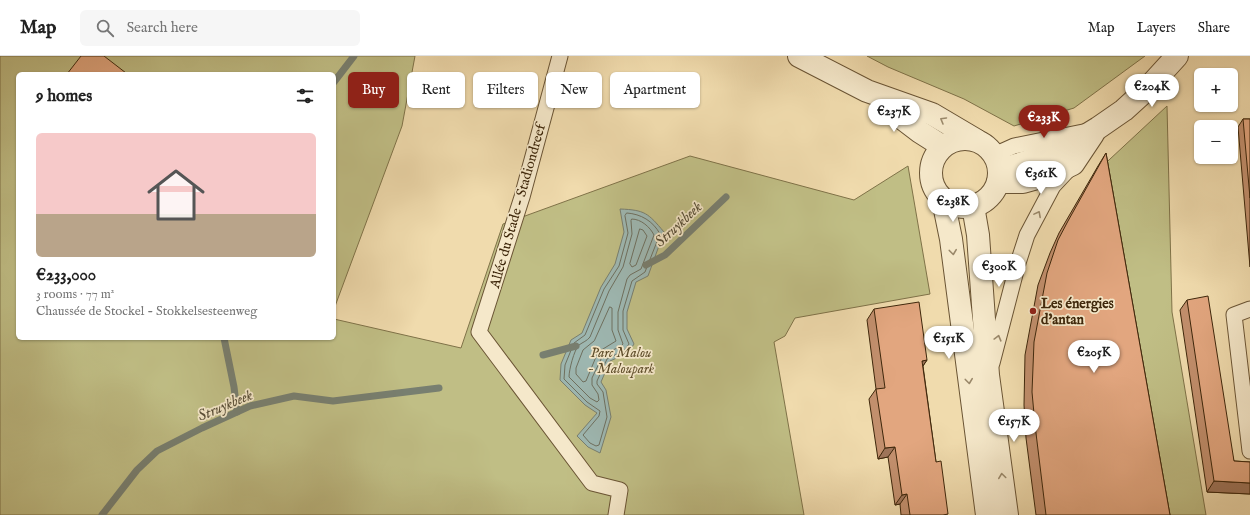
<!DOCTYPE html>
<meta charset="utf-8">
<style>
:root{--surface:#fff;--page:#f6f6f6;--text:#222;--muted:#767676;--line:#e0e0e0;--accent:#8f2418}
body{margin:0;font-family:"IM FELL English",serif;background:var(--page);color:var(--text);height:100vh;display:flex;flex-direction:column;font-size:15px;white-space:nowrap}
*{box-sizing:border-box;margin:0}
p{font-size:13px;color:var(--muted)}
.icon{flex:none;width:22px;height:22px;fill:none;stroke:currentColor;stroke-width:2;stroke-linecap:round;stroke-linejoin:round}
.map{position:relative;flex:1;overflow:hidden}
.details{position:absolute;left:16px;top:16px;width:320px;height:268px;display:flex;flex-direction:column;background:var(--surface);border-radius:6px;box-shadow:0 1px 3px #0004}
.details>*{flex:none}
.top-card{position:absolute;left:348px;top:16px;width:380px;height:36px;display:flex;gap:8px}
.controls{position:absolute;left:1194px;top:12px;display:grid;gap:8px}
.controls a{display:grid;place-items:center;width:44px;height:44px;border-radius:6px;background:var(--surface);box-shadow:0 1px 3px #0004;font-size:20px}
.price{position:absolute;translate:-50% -34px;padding:0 9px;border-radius:14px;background:#fff;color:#222;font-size:13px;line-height:26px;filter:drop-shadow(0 1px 2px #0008)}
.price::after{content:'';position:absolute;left:50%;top:24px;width:12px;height:9px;margin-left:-6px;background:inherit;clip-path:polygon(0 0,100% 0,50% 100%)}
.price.selected{background:var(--accent);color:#fff}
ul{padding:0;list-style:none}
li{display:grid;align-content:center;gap:8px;height:212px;padding:0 20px}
li span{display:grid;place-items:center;height:124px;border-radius:6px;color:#555}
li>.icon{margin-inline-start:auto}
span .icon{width:72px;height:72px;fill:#fffc;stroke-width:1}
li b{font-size:17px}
h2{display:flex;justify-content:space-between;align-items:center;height:48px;padding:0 20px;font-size:17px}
.pill{padding:0 14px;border-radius:6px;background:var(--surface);box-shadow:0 1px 3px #0004;font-size:14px;line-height:36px}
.pill.selected{background:var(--accent);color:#fff}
header{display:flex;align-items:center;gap:24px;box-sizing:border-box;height:56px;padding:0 20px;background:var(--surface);border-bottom:1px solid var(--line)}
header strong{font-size:19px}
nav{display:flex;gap:22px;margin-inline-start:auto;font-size:14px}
.search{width:280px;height:36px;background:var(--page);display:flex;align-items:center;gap:10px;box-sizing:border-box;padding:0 14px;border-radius:6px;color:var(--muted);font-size:15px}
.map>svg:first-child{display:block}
.green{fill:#c0be85;stroke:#7f7248}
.water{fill:#9eb9b4;stroke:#787f70}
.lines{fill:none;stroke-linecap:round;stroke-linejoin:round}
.shore{stroke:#6e7060;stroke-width:1}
.stream{stroke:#787f70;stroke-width:7}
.service-casing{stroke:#6a5434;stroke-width:17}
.minor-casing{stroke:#6a5434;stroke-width:24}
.tertiary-casing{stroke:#6a5434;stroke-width:24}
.service{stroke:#f5e8ca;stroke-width:15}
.minor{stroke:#f5e8ca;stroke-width:22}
.tertiary{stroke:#f5e8ca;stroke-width:22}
.wall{fill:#c28f6d;stroke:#3e270b}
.shaded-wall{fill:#9e7459;stroke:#3e270b}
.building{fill:#e2a67f;stroke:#3e270b}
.oneway{stroke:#9a886a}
.poi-dot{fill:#8f2418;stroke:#f5e8ca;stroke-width:1.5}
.labels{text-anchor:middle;stroke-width:3.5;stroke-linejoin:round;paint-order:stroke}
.street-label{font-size:14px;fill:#3e270b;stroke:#f5e8ca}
.poi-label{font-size:14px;font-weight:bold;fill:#3e270b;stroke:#f5e8ca;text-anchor:start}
.park-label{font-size:14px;font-style:italic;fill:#5e4d2a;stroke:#f5e8ca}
.water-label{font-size:15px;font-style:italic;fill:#564c35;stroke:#f5e8ca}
</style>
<header>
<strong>Map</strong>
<div class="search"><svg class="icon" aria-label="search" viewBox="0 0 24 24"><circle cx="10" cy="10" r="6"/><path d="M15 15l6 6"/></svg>Search here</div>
<nav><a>Map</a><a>Layers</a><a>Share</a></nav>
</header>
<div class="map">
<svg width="1250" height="459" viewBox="0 0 1250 459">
<rect width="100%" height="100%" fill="#f0dbad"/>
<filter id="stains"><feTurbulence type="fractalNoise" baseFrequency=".005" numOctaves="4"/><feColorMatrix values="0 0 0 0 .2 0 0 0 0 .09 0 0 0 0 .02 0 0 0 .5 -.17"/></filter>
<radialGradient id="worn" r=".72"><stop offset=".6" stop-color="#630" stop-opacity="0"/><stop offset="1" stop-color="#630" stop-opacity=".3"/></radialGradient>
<!-- green -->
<g class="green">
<polygon points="0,0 415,0 402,70 334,253 334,18 18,18 18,282 334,282 334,263 461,292 503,168 690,100 854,144 908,110 930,238 795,262 785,280 774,286 804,459 0,459"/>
<polygon points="867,0 1145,0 1074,52 1014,70 964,43 888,11"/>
<polygon points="1167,50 1172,256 1206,459 1163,459 1095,117"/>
</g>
<!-- water -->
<path class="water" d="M620,153C645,154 648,157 664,176L648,220L636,226L627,256V273L634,288L628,297L610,305L601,326L606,334L611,361L600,397L588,391L577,380L597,357L585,349L560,324L561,308L571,284L582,277L601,231L615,208L624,176Z"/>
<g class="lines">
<!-- shore -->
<g class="shore">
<path d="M627,157C641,158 653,165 660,178L645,216L632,225L623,255V274L629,288L625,294L607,303L597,325V328L603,336L607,361L599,389L596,390L590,387L583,379L599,360L600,355L587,346L564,323L565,309L574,287L585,279L604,233L619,210L628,177L625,160Z"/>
<path d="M632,163C641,163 650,171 654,179L641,213L630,219L627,223L618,256V274L623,288L621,290L603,299L592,322V329L598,338L599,344L597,346L590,342L569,321C569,314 574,294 579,289C583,286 587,285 590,281L609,235L623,211L632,178L631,165Z"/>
<polygon points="640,173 643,174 647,180 636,209 632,211 630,208"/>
<polygon points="610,251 612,252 612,274 616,285 598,296 586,325 583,326 576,318 576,312 583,294 594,285"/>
</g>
<!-- stream -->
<g class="stream">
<polyline points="334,26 354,0"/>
<polyline points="646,209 665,199 726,141"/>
<polyline points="224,282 234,331 237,356"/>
<polyline points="543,299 576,290"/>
<polyline points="102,459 137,414 157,395 202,372 250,350 294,340 333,345 439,332"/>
</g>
<defs>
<g id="service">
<polyline points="560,0 522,141 479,276 592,427 620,434 616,459"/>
<polyline points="994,99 1014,90 1083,76"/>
<polyline points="1250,253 1234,259 1250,395"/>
<polyline points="992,307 1018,207 1027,179 1053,130 1068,114"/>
</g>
<g id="minor">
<polyline points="799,0 867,35 932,58 976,84"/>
<polyline points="882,47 920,76 942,90"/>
</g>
<g id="tertiary">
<circle cx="965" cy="117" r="34"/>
<polyline points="1000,114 1059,96 1098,72 1124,54 1146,34 1177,0"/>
<polyline points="998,126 1023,126 1052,118 1073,108 1093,78"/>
<polyline points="943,144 951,183 987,459"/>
<polyline points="973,150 978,179 988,319 1007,459"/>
</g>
</defs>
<!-- service casing -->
<use href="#service" class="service-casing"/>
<!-- minor casing -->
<use href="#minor" class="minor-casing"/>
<!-- tertiary casing -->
<use href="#tertiary" class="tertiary-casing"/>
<!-- service -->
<use href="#service" class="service"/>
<!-- minor -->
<use href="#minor" class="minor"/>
<!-- tertiary -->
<use href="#tertiary" class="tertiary"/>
</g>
<!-- wall -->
<g class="wall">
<polygon points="1243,63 1250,63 1250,211 1238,71"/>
<polygon points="1106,97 1170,459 1036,459 1026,382 1024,349 1025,299 1038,229 1050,197 1059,177 1098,110"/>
<polygon points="1187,244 1234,405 1250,406 1250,438 1207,436 1180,254"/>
<polygon points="874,253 927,304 923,310 936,406 947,459 901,459 900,448 895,449 888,401 878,403 869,343 876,333 867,264"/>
</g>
<!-- shaded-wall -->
<g class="shaded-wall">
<polygon points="927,304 920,314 922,305"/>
<polygon points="895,391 888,401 878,403 885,392"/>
<polygon points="1214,425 1250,427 1250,438 1207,436"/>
<polygon points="907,438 900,448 895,449 902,439"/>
</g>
<!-- building -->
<g class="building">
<polygon points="81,0 104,0 126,17 125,18 67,18"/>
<polygon points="1243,63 1250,63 1250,142"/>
<polygon points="1106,97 1170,459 1046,459 1035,369 1032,336 1034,286 1047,217 1058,184 1068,165"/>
<polygon points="1208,240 1234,405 1250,406 1250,427 1214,425 1187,244"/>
<polygon points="919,246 927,304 922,305 936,406 941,405 948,458 943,459 910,459 907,438 902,439 895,391 885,392 876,333 885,332 874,253"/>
</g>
<!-- one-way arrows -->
<defs><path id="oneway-chevron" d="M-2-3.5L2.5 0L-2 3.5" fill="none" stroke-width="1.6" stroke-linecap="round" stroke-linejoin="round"/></defs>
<g class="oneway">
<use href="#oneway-chevron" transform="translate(943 64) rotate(-150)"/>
<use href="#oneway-chevron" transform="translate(1038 158) rotate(-62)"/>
<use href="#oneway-chevron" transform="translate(953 196) rotate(83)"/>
<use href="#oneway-chevron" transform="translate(998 282) rotate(-75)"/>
<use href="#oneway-chevron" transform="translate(969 325) rotate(83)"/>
<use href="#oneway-chevron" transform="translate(1002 420) rotate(-98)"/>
</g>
<!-- markers -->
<circle class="poi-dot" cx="1033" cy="255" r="4"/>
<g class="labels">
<!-- street labels -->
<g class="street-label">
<text transform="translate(517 150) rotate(-74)" y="5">Allée du Stade - Stadiondreef</text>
</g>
<!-- poi labels -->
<g class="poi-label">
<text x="1041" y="252">Les énergies<tspan x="1041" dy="16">d'antan</tspan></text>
</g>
<!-- park labels -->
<g class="park-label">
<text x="621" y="301">Parc Malou<tspan x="621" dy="16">- Maloupark</tspan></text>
</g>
<!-- water labels -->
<g class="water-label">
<text transform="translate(678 168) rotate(-43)" y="5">Struykbeek</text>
<text transform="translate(225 349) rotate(-23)" y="5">Struykbeek</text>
</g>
</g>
<rect width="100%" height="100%" filter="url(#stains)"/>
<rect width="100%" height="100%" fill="url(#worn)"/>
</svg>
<div class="controls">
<a>+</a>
<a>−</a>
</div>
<b class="price" style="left:1152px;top:52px">€204K</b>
<b class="price" style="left:894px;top:77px">€237K</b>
<b class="price selected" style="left:1044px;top:83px">€233K</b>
<b class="price" style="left:1041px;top:139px">€361K</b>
<b class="price" style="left:953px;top:167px">€238K</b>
<b class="price" style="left:999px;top:232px">€300K</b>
<b class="price" style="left:949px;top:304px">€151K</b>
<b class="price" style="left:1094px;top:318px">€205K</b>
<b class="price" style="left:1014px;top:387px">€157K</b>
<div class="top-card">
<a class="pill selected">Buy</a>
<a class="pill">Rent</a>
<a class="pill">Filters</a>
<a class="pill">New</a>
<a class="pill">Apartment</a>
</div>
<section class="details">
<h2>9 homes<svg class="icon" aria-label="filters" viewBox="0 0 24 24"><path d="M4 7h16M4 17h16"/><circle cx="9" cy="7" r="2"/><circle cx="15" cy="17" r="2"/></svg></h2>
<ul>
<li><span style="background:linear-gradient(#f6c9c9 65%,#b9a48a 0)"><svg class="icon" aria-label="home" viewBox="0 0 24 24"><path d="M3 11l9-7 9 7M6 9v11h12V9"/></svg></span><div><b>€233,000</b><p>3 rooms · 77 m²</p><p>Chaussée de Stockel - Stokkelsesteenweg</p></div></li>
</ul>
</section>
</div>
